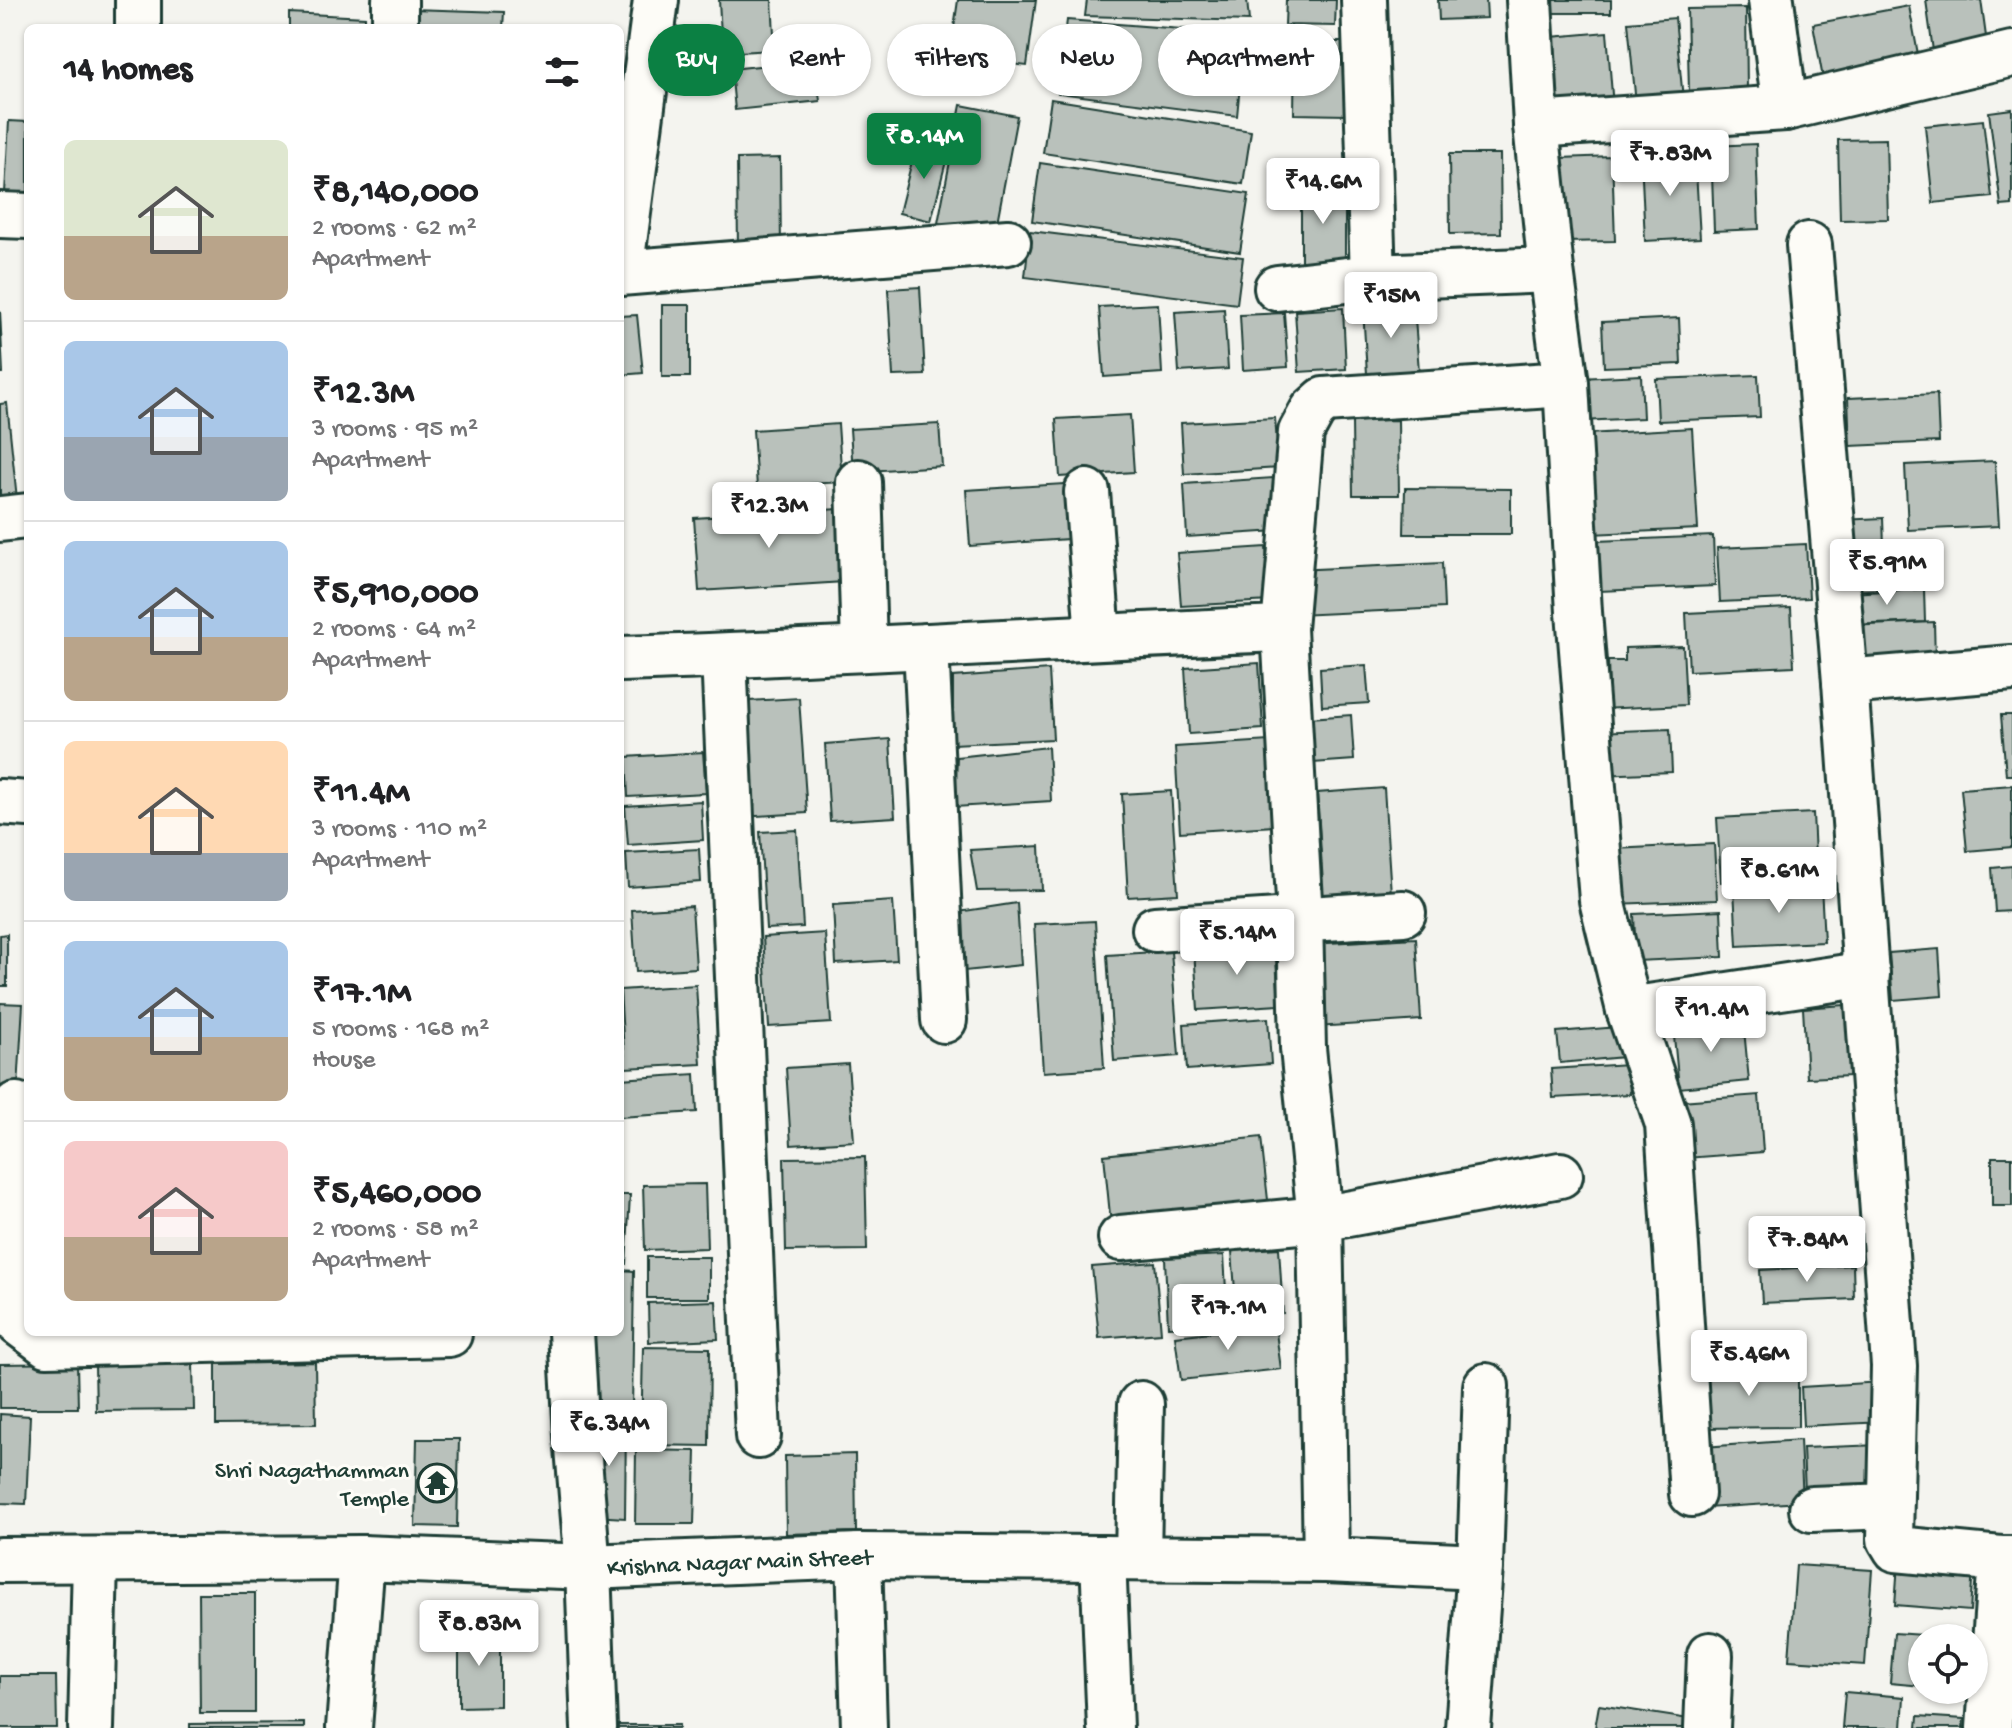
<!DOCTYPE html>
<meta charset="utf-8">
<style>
:root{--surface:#fff;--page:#f2f2f2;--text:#202124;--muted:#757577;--line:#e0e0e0;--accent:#0b8043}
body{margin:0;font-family:"Gochi Hand",sans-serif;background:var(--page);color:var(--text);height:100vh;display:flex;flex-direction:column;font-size:30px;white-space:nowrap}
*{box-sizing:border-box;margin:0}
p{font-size:26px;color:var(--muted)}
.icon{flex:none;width:44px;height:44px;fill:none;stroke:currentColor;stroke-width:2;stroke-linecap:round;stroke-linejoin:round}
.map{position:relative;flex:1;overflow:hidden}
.panel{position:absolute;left:24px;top:24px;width:600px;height:1312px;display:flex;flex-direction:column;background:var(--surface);border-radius:12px;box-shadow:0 2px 6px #0004}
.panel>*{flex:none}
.top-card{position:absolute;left:648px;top:24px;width:760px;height:72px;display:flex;gap:16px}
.fabs{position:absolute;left:1908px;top:1624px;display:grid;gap:16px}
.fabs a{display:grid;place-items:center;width:80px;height:80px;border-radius:50%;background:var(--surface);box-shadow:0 2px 6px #0004;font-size:40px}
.price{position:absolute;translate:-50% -68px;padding:0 18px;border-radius:8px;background:#fff;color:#222;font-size:26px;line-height:52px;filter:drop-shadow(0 2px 4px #0008)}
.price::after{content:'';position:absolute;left:50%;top:48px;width:24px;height:18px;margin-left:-12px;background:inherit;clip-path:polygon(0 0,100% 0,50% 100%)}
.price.active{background:var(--accent);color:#fff}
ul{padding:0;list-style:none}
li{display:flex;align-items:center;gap:24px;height:200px;padding:0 40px}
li+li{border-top:2px solid var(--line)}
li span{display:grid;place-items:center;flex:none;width:224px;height:160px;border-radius:12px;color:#555}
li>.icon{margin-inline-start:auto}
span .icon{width:96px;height:96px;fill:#fffc;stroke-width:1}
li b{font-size:34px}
h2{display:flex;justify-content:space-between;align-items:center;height:96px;padding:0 40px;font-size:34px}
.chip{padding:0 28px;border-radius:36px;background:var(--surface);box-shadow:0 2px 6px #0004;font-size:28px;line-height:72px}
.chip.active{background:var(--accent);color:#fff}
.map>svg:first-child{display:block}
.building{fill:#b9c1bb;stroke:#1f3d34;stroke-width:2}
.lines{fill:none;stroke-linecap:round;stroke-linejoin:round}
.street-casing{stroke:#1f3d34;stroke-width:50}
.street{stroke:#fdfcf7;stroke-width:44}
.labels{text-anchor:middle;stroke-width:6;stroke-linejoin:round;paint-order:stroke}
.poi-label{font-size:24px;fill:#1f3d34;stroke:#fdfcf7;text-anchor:end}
.street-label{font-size:24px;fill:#1f3d34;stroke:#fdfcf7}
</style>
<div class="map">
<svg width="2012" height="1728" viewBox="0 0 2012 1728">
<rect width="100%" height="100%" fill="#f4f4ef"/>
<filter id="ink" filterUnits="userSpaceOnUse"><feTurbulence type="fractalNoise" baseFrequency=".0125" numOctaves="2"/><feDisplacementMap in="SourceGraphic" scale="16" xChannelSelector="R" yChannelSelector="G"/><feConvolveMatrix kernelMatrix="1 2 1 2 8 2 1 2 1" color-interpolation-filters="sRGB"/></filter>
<g filter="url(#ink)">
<!-- building -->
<g class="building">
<polygon points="719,0 772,0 775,50 722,53"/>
<polygon points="958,0 1036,0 1027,66 950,56"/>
<polygon points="1087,0 1247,0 1249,21 1085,16"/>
<polygon points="1286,0 1336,0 1335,26 1285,25"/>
<polygon points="1438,0 1486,0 1487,18 1439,20"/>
<rect x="1533" y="0" width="78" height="13"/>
<polygon points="1926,0 1981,0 1987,44 1933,51"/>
<polygon points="1909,6 1920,65 1824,84 1813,24"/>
<polygon points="1746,8 1747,92 1689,92 1687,9"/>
<polygon points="411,9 504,12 503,28 410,28"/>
<polygon points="289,13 365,17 365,28 289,28"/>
<polygon points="1675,18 1683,99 1636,104 1628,22"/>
<polygon points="1067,20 1245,34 1237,116 1058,93"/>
<polygon points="1607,32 1613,107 1548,113 1540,38"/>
<polygon points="1295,42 1348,42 1346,115 1294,114"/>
<polygon points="815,60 820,101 735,110 731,69"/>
<polygon points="1051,99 1251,131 1243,184 1043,153"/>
<polygon points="961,105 1017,116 995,233 938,223"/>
<polygon points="2012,109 2012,205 2001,206 1989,112"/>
<polygon points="1983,120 1992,197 1933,203 1925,126"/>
<polygon points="9,121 28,122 28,194 5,193"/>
<polygon points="1886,139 1888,219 1840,220 1838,140"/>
<polygon points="917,141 949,149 931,221 899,213"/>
<polygon points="1756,144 1759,229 1714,231 1711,146"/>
<polygon points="1449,154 1500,154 1501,233 1450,234"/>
<polygon points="1695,154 1700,238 1645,241 1641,157"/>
<polygon points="1612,156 1615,241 1563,242 1561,158"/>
<polygon points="780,158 781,249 738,250 737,159"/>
<polygon points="1040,163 1249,194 1240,252 1032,221"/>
<rect x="1301" y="190" width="44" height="71"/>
<polygon points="1030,231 1243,257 1237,304 1025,277"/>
<polygon points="920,287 925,375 893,376 888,289"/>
<polygon points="1158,304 1162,373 1104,377 1099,307"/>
<rect x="662" y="305" width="28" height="72"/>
<polygon points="1414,306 1419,371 1367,374 1363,309"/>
<polygon points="1343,308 1346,369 1299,372 1295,311"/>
<polygon points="1224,309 1228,369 1179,372 1175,312"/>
<polygon points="0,310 3,373 0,373"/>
<polygon points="1284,313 1288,367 1243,370 1240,315"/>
<polygon points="637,315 643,373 620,375 620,316"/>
<polygon points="1679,318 1681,364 1604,367 1602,322"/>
<polygon points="1641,375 1643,418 1581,421 1580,378"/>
<polygon points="1758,375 1760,417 1658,421 1656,379"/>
<polygon points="1937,394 1939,442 1850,446 1848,398"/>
<polygon points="7,403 17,499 0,501 0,404"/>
<polygon points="1130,415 1134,472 1060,477 1056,419"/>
<polygon points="1275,418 1279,468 1184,474 1181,423"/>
<polygon points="1398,420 1399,495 1353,495 1352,421"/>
<polygon points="838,424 842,482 757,487 753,430"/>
<polygon points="939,424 942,466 853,472 850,429"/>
<polygon points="1692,428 1698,529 1591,534 1587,434"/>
<polygon points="1995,461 1999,526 1908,530 1905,465"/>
<polygon points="1273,478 1277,531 1187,537 1184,484"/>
<polygon points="1064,484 1068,539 970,546 966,490"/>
<polygon points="1405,488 1511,489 1511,534 1404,534"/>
<polygon points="839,509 844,582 699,591 694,518"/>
<polygon points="1883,518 1884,546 1843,548 1841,520"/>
<polygon points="1713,536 1715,586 1599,591 1597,541"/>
<polygon points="1806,544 1809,598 1720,602 1717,548"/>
<polygon points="1266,547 1270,601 1181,606 1177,553"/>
<polygon points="1907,552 1908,588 1848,591 1846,554"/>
<polygon points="1442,563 1444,608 1297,615 1295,570"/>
<polygon points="1924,589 1925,622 1849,625 1848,593"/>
<polygon points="1791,608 1794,666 1689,671 1686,613"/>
<polygon points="1934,622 1935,660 1850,664 1849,626"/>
<polygon points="1683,646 1686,705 1600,709 1600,690 1609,689 1608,661 1625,661 1625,648"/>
<polygon points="1259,663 1263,729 1189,734 1185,668"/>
<polygon points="1366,665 1369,703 1322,706 1320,668"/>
<polygon points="1049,670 1053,739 953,744 953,677"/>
<polygon points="799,698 807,813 741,817 733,702"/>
<polygon points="1351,715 1354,760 1313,763 1309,718"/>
<polygon points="2001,715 2012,715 2012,775 2006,775"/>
<polygon points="1670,729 1672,772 1599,775 1597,732"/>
<polygon points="890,739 895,817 830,821 825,744"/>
<polygon points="1269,741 1274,826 1180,832 1175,747"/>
<polygon points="1048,747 1051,801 955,807 957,757"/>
<polygon points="703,752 706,793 628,797 626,757"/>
<polygon points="2012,785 2012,847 1967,851 1961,789"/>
<polygon points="1384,788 1391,894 1324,899 1317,793"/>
<polygon points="1171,791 1178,894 1128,897 1122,794"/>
<polygon points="701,801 703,840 628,845 625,806"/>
<polygon points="1813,813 1816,879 1721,882 1717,818"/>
<polygon points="797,830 803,927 766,929 760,832"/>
<polygon points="1714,844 1717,900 1615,904 1613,849"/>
<polygon points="1040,846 1042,890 977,891 970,850"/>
<polygon points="699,849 701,882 628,887 626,853"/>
<polygon points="2012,866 2012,911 1995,912 1992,868"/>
<polygon points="1821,885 1824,942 1737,946 1734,888"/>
<polygon points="893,901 897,960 836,964 833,905"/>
<polygon points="1017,903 1021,965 965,971 958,912"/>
<polygon points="692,906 696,968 636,972 632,910"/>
<polygon points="1721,910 1723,957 1636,961 1634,914"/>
<polygon points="1095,921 1104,1068 1043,1072 1034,924"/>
<polygon points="825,933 831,1023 769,1027 763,937"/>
<polygon points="7,934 7,986 0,986 0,935"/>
<polygon points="1416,938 1421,1020 1316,1027 1311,944"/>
<polygon points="1275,944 1279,1005 1198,1010 1194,950"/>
<polygon points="1939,949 1942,996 1893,1000 1889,953"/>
<polygon points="1171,951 1179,1056 1114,1061 1107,955"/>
<polygon points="696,985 701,1064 625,1068 620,990"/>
<polygon points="0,1003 23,1004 18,1088 0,1087"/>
<polygon points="1845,1005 1850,1076 1807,1078 1803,1008"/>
<polygon points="1268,1018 1271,1064 1187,1070 1184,1024"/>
<polygon points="1743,1019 1749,1081 1679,1088 1673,1026"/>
<polygon points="1631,1026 1634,1056 1560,1063 1557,1032"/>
<polygon points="848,1064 854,1141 791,1145 786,1068"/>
<polygon points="1628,1064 1630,1094 1553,1098 1551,1069"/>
<polygon points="695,1074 697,1112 620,1117 620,1079"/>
<polygon points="1759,1095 1763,1152 1686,1158 1681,1101"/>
<polygon points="1261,1137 1269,1209 1111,1225 1104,1155"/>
<polygon points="865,1157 867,1250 786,1251 784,1158"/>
<rect x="1992" y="1157" width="20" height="49"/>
<polygon points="705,1184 707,1248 645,1250 643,1185"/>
<polygon points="620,1195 630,1195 626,1264 620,1264"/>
<polygon points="1856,1231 1858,1261 1773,1265 1771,1235"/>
<polygon points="1279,1248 1283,1313 1237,1317 1232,1251"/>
<polygon points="1224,1255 1228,1325 1168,1327 1165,1258"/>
<rect x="647" y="1257" width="62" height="41"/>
<polygon points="1155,1262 1161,1333 1099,1338 1092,1267"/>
<polygon points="1853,1265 1854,1299 1762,1303 1760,1270"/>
<polygon points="620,1270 634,1271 632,1412 587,1410 582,1332 620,1332"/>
<polygon points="716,1301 718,1339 649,1342 648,1303"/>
<polygon points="1275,1325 1281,1369 1181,1380 1175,1336"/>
<polygon points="643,1347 710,1348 709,1446 641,1445"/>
<polygon points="315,1362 316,1424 216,1425 216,1364"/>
<polygon points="77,1363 78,1408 0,1408 0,1364"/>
<polygon points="193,1364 194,1410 96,1411 95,1365"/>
<polygon points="1700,1368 1798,1368 1798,1427 1701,1428"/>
<polygon points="1882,1382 1884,1422 1803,1426 1801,1387"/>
<polygon points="0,1414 30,1416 26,1504 0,1503"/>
<polygon points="591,1420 626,1420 625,1518 593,1516"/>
<polygon points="417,1439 459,1439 457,1527 415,1526"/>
<polygon points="1800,1440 1803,1502 1706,1508 1704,1447"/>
<polygon points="1880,1445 1882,1489 1805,1492 1803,1448"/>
<polygon points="636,1450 696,1451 694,1524 635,1524"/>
<polygon points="855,1454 856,1532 786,1534 785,1456"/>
<polygon points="1898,1563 1973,1569 1970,1611 1895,1605"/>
<polygon points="1796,1565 1872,1570 1865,1665 1789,1660"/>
<polygon points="199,1593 255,1593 255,1713 200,1713"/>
<polygon points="459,1630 500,1630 500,1706 459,1707"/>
<polygon points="1894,1633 1965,1638 1922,1638 1922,1686 1890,1683"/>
<polygon points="0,1676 56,1676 57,1728 0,1728"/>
<polygon points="1845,1692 1904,1697 1902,1728 1842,1728"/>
<polygon points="1599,1705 1689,1719 1687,1728 1595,1728"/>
<polygon points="1918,1716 1964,1719 1963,1728 1917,1728"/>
<polygon points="304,1723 304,1728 190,1728 190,1724"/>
<rect x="609" y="1725" width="70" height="3"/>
</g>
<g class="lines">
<defs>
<g id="street">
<polyline points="1364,0 1373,277 1551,270"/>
<polyline points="1529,0 1536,125 1551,270 1566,384 1579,612 1602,900 1629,1010 1668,1124 1692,1494"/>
<polyline points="1771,0 1785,108"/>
<polyline points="138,28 138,0"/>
<polyline points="395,28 395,0"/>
<polyline points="1536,125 1785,108 2012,54"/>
<polyline points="0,215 28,216"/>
<polyline points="1809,245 1845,682"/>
<polyline points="620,273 1008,242"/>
<polyline points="620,273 656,0"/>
<polyline points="1277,288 1373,277"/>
<polyline points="859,482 864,649"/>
<polyline points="1087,492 1098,636"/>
<polyline points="0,519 28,516"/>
<polyline points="1284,629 1300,918 1303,1048 1320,1219 1326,1560"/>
<polyline points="926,646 944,1020"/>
<polyline points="724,656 758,1436"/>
<path d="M620,659C842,653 1063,637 1284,629L1301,432L1313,410L1324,400L1566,384"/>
<polyline points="0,802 28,804"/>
<polyline points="1155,929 1403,913"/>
<polyline points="1629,1010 1867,974"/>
<polyline points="16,1105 8,1291 20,1324 28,1330"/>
<polyline points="1121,1238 1320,1219 1560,1175"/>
<polyline points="31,1332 47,1344 449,1334"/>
<polyline points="571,1332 577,1436 588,1567 594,1728"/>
<polyline points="1812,1509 1890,1506"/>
<polyline points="859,1556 864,1728"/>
<polyline points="1103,1558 1110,1728"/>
<polyline points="1138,1558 1141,1404"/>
<polyline points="2001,1559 1896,1549 1890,1539 1894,1366 1845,682 2012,668"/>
<path id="s1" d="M0,1560L362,1558L588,1567L859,1556L1326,1560L1480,1567"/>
<polyline points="91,1728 95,1560"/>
<polyline points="349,1728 362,1558"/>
<polyline points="1468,1728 1480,1567 1486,1386"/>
<polyline points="1707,1728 1710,1655"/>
<polyline points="1989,1728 2001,1559 2012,1559"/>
</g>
</defs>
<!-- street casing -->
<use href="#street" class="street-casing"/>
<!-- street -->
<use href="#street" class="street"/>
</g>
</g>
<!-- icons -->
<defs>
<symbol id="temple-ring" viewBox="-11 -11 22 22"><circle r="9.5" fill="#fdfcf7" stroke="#1f3d34" stroke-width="1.5"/><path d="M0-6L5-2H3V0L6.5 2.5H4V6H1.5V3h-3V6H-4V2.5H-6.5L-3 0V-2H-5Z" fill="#1f3d34"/></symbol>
</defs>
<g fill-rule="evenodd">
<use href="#temple-ring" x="415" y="1461" width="44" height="44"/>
</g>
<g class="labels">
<!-- poi labels -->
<g class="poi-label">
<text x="409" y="1477">Shri Nagathamman<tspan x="409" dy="28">Temple</tspan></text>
</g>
<!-- street labels -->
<g class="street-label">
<text dy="8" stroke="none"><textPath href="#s1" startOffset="740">Krishna Nagar Main Street</textPath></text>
</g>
</g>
</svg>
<div class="fabs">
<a><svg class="icon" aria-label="locate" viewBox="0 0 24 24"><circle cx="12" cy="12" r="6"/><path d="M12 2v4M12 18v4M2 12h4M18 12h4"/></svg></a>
</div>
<b class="price active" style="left:924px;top:181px">₹8.14M</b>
<b class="price" style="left:1670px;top:198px">₹7.83M</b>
<b class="price" style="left:1323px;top:226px">₹14.6M</b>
<b class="price" style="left:1391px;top:340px">₹15M</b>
<b class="price" style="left:769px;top:550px">₹12.3M</b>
<b class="price" style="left:1887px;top:607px">₹5.91M</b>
<b class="price" style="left:1779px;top:915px">₹8.61M</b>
<b class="price" style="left:1237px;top:977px">₹5.14M</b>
<b class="price" style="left:1711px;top:1054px">₹11.4M</b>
<b class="price" style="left:1807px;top:1284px">₹7.84M</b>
<b class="price" style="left:1228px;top:1352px">₹17.1M</b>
<b class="price" style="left:1749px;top:1398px">₹5.46M</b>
<b class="price" style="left:609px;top:1468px">₹6.34M</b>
<b class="price" style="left:479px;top:1668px">₹8.83M</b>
<div class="top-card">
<a class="chip active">Buy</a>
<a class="chip">Rent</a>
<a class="chip">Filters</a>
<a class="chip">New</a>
<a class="chip">Apartment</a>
</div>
<section class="panel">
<h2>14 homes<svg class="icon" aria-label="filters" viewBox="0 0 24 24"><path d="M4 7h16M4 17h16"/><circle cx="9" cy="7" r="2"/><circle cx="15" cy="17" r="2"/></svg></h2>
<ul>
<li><span style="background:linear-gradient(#dfe7d0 60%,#b9a48a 0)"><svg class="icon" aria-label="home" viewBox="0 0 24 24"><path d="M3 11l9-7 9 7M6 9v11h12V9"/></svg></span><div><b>₹8,140,000</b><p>2 rooms · 62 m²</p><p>Apartment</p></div></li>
<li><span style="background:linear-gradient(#a9c7e8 60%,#9aa5b1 0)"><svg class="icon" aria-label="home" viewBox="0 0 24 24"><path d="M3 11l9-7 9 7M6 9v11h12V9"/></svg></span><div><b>₹12.3M</b><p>3 rooms · 95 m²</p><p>Apartment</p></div></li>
<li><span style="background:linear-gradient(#a9c7e8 60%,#b9a48a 0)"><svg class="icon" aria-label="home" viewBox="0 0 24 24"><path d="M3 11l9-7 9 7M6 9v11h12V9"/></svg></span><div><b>₹5,910,000</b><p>2 rooms · 64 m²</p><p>Apartment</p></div></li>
<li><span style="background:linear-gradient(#ffd9b3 70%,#9aa5b1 0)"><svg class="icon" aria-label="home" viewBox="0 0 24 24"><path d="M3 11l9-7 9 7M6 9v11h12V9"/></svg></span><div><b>₹11.4M</b><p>3 rooms · 110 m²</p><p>Apartment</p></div></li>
<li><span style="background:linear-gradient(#a9c7e8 60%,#b9a48a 0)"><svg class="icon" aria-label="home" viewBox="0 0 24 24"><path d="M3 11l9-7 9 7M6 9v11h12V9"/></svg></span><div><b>₹17.1M</b><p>5 rooms · 168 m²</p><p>House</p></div></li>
<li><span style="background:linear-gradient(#f6c9c9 60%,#b9a48a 0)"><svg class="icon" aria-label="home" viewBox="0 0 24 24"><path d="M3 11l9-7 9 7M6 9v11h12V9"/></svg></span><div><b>₹5,460,000</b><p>2 rooms · 58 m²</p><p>Apartment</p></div></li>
</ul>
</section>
</div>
